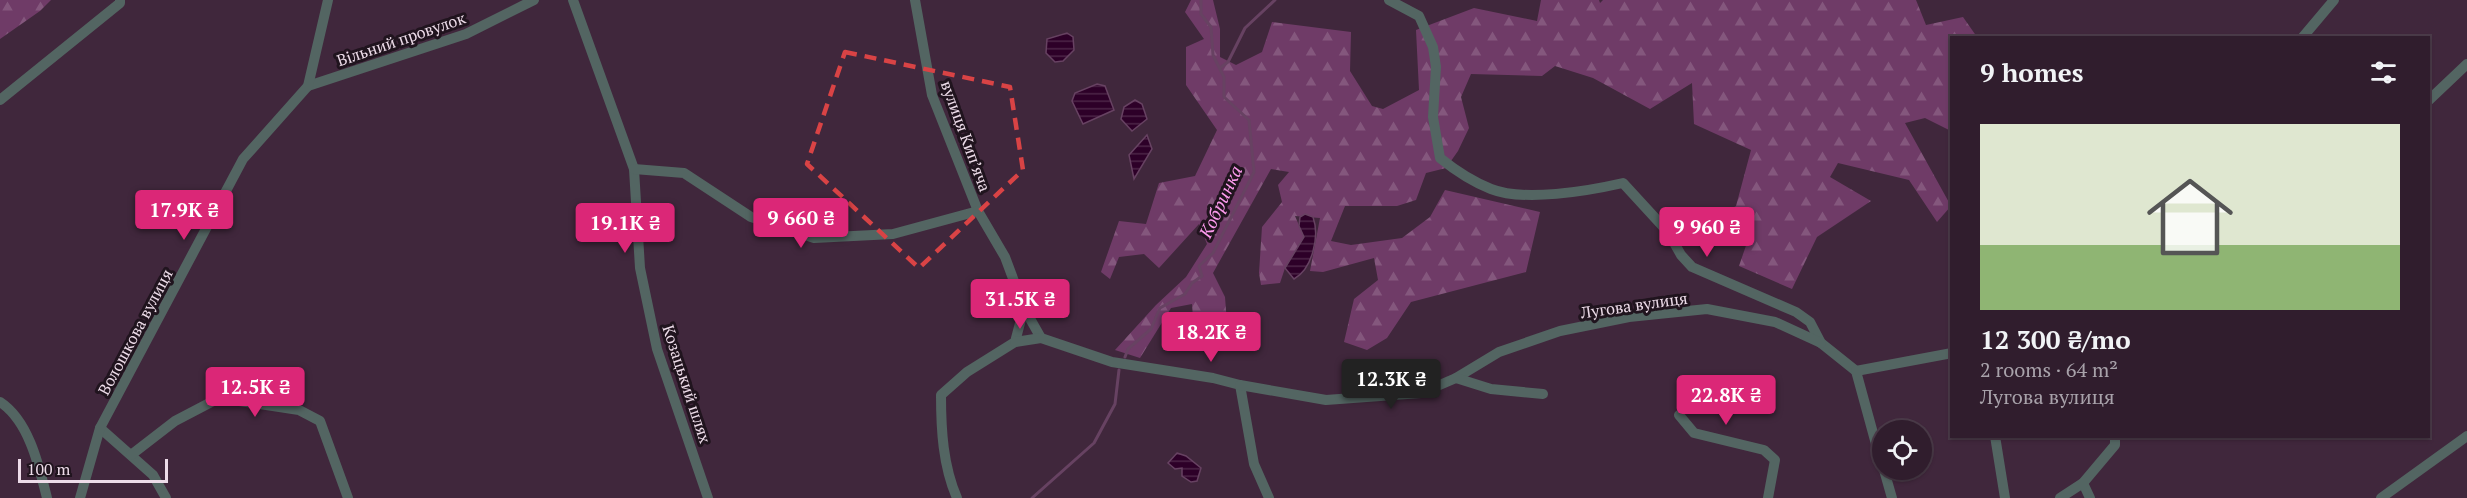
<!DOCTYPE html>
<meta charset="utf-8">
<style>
:root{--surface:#301d2d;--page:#382635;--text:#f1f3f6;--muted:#a8a2aa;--line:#4b3b49;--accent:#db2777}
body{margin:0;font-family:"PT Serif",serif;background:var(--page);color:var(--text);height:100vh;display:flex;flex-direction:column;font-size:22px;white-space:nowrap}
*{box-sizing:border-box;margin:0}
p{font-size:20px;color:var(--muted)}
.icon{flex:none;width:33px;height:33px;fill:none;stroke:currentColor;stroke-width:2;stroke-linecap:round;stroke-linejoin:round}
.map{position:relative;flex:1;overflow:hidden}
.drawer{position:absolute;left:1950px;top:36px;width:480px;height:402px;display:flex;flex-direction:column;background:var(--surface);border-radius:0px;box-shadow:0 2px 4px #0004,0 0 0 2px var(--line)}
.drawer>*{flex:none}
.buttons{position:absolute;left:1872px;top:420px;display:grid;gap:12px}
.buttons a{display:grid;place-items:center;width:60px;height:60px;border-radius:50%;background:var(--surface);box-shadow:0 2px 4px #0004,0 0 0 2px var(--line);font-size:30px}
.scale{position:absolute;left:18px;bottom:15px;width:150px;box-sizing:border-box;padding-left:6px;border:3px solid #eddce9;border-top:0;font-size:16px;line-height:21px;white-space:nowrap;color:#eddce9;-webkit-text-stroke:4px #20141e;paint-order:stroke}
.price{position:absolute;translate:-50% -51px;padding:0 14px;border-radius:6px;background:var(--accent);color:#fff;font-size:20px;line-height:39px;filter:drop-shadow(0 2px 3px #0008)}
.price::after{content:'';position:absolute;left:50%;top:36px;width:18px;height:14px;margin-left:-9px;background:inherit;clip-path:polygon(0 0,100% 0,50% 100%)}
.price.on{background:#222;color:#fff}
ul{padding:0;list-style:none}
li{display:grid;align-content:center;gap:12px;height:318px;padding:0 30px}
li span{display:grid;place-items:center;height:186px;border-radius:0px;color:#555}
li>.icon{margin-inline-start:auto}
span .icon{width:108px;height:108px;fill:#fffc;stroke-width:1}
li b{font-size:26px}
h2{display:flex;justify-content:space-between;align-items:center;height:72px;padding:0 30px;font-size:26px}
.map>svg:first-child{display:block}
.forest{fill:url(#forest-firs)}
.water{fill:url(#water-rules);stroke:#674262;stroke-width:1.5}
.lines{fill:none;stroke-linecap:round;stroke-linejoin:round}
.stream{stroke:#674262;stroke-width:3}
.minor{stroke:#536562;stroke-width:10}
.marked{fill:none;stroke:#d94345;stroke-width:4.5;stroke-dasharray:12 8;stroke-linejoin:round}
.labels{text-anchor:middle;stroke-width:6;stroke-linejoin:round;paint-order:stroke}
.street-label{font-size:16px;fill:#eddce9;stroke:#20141e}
.water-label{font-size:18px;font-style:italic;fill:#fc9aed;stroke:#20141e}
</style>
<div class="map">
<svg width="2467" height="498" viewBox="0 0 2467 498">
<defs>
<pattern id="forest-firs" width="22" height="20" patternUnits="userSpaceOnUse" patternTransform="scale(1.5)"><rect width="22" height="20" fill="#6f3b67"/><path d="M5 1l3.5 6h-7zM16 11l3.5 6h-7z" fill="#84577d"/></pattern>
<pattern id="water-rules" width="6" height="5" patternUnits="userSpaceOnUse" patternTransform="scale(1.5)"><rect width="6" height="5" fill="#2d0028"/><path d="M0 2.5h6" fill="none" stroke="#4c2547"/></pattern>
</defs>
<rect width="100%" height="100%" fill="#40273c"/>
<!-- forest -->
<g class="forest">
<polygon points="0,0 51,0 40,11 0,39"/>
<polygon points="1191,0 1213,0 1220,29 1220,57 1236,65 1262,52 1272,22 1351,32 1350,71 1372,106 1383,109 1419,90 1416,30 1474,8 1537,21 1541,0 1599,0 1600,3 1603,0 1916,0 1926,25 1963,17 1977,37 1952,38 1951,131 1925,118 1905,123 1951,206 1937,222 1909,180 1838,163 1830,177 1871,201 1817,237 1792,289 1739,266 1752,228 1712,221 1736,206 1751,150 1694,124 1692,83 1650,109 1593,78 1555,66 1542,76 1471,74 1461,97 1469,128 1458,151 1446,168 1426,173 1416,200 1397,206 1345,206 1331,241 1351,245 1402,238 1430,217 1445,190 1540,212 1526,272 1411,302 1387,338 1367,350 1344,342 1354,299 1378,280 1374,258 1323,272 1310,271 1320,218 1295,216 1304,237 1285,268 1280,283 1261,285 1259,273 1262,227 1282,202 1278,185 1289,172 1271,169 1213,273 1225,297 1228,336 1194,332 1192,304 1171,308 1140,358 1115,350 1156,305 1186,277 1207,244 1199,224 1159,268 1144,254 1119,257 1110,279 1101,272 1119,221 1146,224 1159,183 1195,176 1217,130 1186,85 1186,47 1204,39 1185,12"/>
</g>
<!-- water -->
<g class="water">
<polygon points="1067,33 1073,37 1074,50 1063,61 1055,62 1046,53 1047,39"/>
<polygon points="1097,84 1105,86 1114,110 1083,124 1072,101 1075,93"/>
<polygon points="1135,100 1142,104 1147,119 1132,131 1121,119 1124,107"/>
<polygon points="1147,135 1152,149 1134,179 1129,155"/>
<path d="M1305,214L1313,217C1320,237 1312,269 1294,279L1285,268L1304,237L1299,226L1300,217Z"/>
<polygon points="1177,453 1186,456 1201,468 1197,481 1191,482 1182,476 1182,468 1175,469 1168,463"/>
</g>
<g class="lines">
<!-- stream -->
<g class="stream">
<polyline points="1220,68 1228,62 1245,28 1275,0"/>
<polyline points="1125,357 1128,349 1151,329 1160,308 1185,294 1192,283 1202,276 1199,266 1213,253 1254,172 1249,120 1224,97 1224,77 1213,55 1211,27 1201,14 1201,0"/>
<polyline points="1032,498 1094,443 1115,404 1119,370"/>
</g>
<!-- minor -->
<g class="minor">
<polyline points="573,0 634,169 640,268 657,349 708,498"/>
<path d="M915,0L932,95L978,211L1005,257L1024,308L1015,342L967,372L941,395C941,430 943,466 957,498"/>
<path d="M1389,0L1419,16L1433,47L1436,67L1433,117L1440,158C1456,171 1471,181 1491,189C1524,202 1588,191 1623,183L1668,232L1681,255L1692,267L1796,312L1810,322L1821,343L1856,371"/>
<polyline points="2302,38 2334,0"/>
<polyline points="308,86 466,34 534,0"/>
<polyline points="0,100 120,3 120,0"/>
<polyline points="2428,101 2467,64"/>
<polyline points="634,169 684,173 751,217 814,238 893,234 978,211"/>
<polyline points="1024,308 1041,338"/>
<polyline points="1015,342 1041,338 1112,362 1213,378 1240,385 1254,464 1269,498"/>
<polyline points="1456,378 1499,352 1560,331 1629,317 1707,309 1775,322 1821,343"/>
<polyline points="1240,385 1326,400 1421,393 1456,378 1491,389 1543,394"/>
<path d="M0,402C29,421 39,466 47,498"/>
<polyline points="1679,415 1694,433 1764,450 1775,460 1768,498"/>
<polyline points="100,428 153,475 166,498"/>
<polyline points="1995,436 2005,498"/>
<polyline points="131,455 175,421 219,398 299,410 320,421 348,498"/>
<polyline points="1882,466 1856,371 1952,353"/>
<polyline points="1884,470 1892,498"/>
<polyline points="2083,483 2090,498"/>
<polyline points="80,498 100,428 243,159 308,86 328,0"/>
<polyline points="2060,498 2083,483 2115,445 2115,436"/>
<polyline points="2381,498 2467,436"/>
</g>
</g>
<!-- marked area -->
<path class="marked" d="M845,52L1010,87L1023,170L919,268L807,164Z"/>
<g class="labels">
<!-- street labels -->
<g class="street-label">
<text transform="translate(401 39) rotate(-19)" y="6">Вільний провулок</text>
<text transform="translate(966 136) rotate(70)" y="6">вулиця Кипʼяча</text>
<text transform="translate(1634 305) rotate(-8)" y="6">Лугова вулиця</text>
<text transform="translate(135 332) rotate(-62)" y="6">Волошкова вулиця</text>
<text transform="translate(687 384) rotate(72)" y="6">Козацький шлях</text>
</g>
<!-- water labels -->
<g class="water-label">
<text transform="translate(1221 202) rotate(-65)" y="6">Кобринка</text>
</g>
</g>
</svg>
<div class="buttons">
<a><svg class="icon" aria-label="locate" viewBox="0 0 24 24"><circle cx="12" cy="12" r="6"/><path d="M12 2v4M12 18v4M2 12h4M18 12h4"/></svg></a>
</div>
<div class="scale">100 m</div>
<b class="price" style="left:184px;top:241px">17.9K ₴</b>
<b class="price" style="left:801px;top:249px">9 660 ₴</b>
<b class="price" style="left:625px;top:254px">19.1K ₴</b>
<b class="price" style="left:1707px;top:258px">9 960 ₴</b>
<b class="price" style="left:1020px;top:330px">31.5K ₴</b>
<b class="price" style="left:1211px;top:363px">18.2K ₴</b>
<b class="price on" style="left:1391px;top:410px">12.3K ₴</b>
<b class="price" style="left:255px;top:418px">12.5K ₴</b>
<b class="price" style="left:1726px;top:426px">22.8K ₴</b>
<section class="drawer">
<h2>9 homes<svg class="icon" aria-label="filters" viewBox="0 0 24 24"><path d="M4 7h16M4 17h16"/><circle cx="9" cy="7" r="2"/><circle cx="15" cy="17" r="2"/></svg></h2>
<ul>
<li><span style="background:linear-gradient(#dfe7d0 65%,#8fb573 0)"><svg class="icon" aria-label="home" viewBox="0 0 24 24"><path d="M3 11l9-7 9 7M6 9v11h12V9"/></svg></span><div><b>12 300 ₴/mo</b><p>2 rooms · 64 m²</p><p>Лугова вулиця</p></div></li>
</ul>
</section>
</div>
